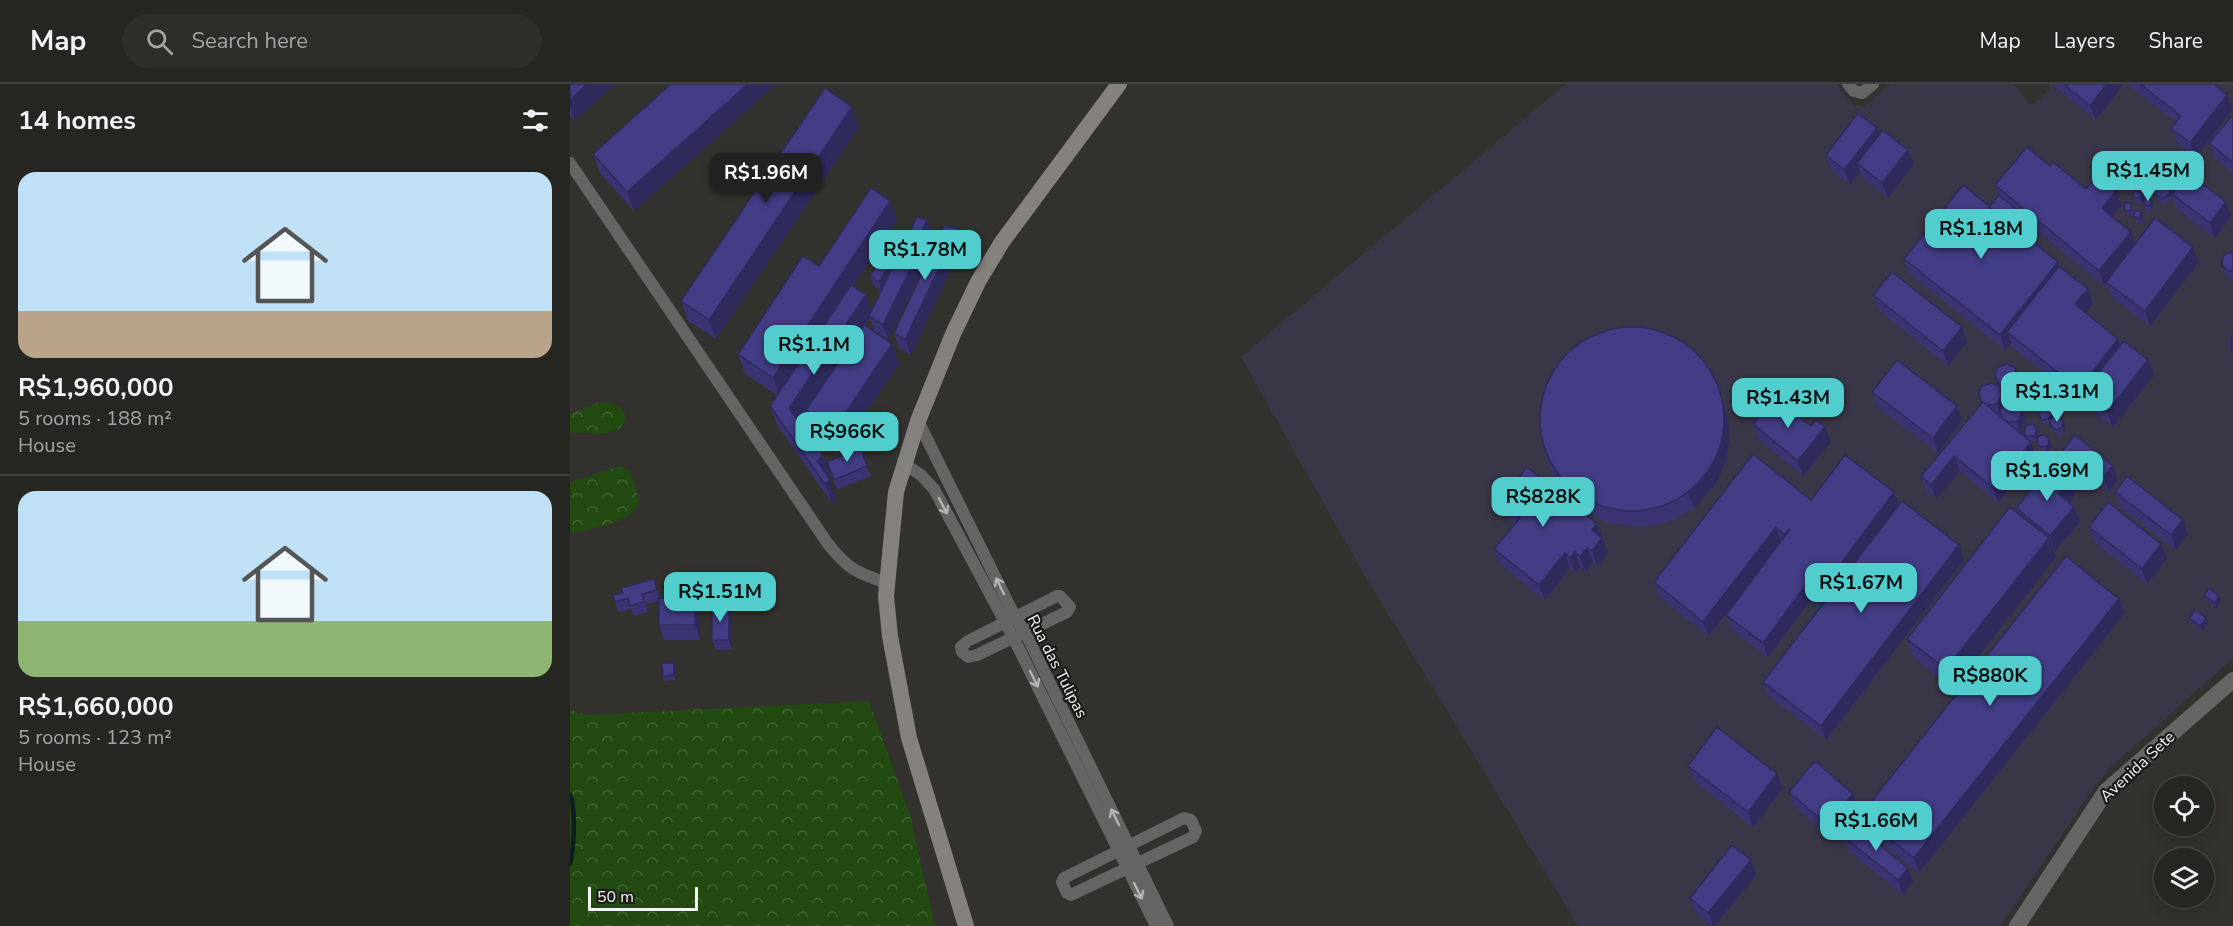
<!DOCTYPE html>
<meta charset="utf-8">
<style>
:root{--surface:#262622;--page:#2e2e2a;--text:#f1f3f6;--muted:#a4a5a5;--line:#424340;--accent:#52cdce}
body{margin:0;font-family:"Nunito Sans",sans-serif;background:var(--page);color:var(--text);height:100vh;display:flex;flex-direction:column;font-size:22px;white-space:nowrap}
*{box-sizing:border-box;margin:0}
p{font-size:20px;color:var(--muted)}
.icon{flex:none;width:33px;height:33px;fill:none;stroke:currentColor;stroke-width:2;stroke-linecap:round;stroke-linejoin:round}
.map{position:relative;flex:1;overflow:hidden}
.drawer{display:flex;flex-direction:column;background:var(--surface);width:570px}
.drawer>*{flex:none}
.controls{position:absolute;left:1584px;top:692px;display:grid;gap:12px}
.controls a{display:grid;place-items:center;width:60px;height:60px;border-radius:50%;background:var(--surface);box-shadow:0 3px 15px #0003,0 0 0 2px var(--line);font-size:30px}
.scale{position:absolute;left:18px;bottom:15px;width:110px;box-sizing:border-box;padding-left:6px;border:3px solid #f5f4f2;border-top:0;font-size:16px;line-height:21px;white-space:nowrap;color:#f5f4f2;-webkit-text-stroke:4px #1a1a18;paint-order:stroke}
.price{position:absolute;translate:-50% -51px;padding:0 14px;border-radius:12px;background:var(--accent);color:#111;font-size:20px;line-height:39px;filter:drop-shadow(0 2px 3px #0008)}
.price::after{content:'';position:absolute;left:50%;top:36px;width:18px;height:14px;margin-left:-9px;background:inherit;clip-path:polygon(0 0,100% 0,50% 100%)}
.price.active{background:#222;color:#fff}
ul{padding:0;list-style:none}
li{display:grid;align-content:center;gap:12px;height:318px;padding:0 18px}
li+li{border-top:2px solid var(--line)}
li span{display:grid;place-items:center;height:186px;border-radius:18px;color:#555}
li>.icon{margin-inline-start:auto}
span .icon{width:108px;height:108px;fill:#fffc;stroke-width:1}
li b{font-size:26px}
h2{display:flex;justify-content:space-between;align-items:center;height:72px;padding:0 18px;font-size:26px}
header{display:flex;align-items:center;gap:36px;box-sizing:border-box;height:84px;padding:0 30px;background:var(--surface);border-bottom:2px solid var(--line)}
header strong{font-size:28px}
nav{display:flex;gap:33px;margin-inline-start:auto;font-size:21px}
.search{width:420px;height:54px;background:var(--page);display:flex;align-items:center;gap:15px;box-sizing:border-box;padding:0 21px;border-radius:33px;color:var(--muted);font-size:22px}
main{display:flex;flex:1;min-height:0}
.map>svg:first-child{display:block}
.industrial{fill:#3a3748}
.forest{fill:url(#forest-crowns)}
.lines{fill:none;stroke-linecap:round;stroke-linejoin:round}
.stream{stroke:#0e1d22;stroke-width:4.5}
.minor{stroke:#676564;stroke-width:12}
.tertiary{stroke:#676564;stroke-width:16}
.secondary{stroke:#84817f;stroke-width:16}
.wall{fill:#3a3472;fill-rule:evenodd}
.shaded-wall{fill:#2f2b5d}
.building{fill:#433d85;stroke:#2f2b5d;stroke-width:1.5}
.oneway{stroke:#b5b4b2}
.labels{text-anchor:middle;stroke-width:4.5;stroke-linejoin:round;paint-order:stroke}
.street-label{font-size:16px;fill:#f5f4f2;stroke:#1a1a18}
</style>
<header>
<strong>Map</strong>
<div class="search"><svg class="icon" aria-label="search" viewBox="0 0 24 24"><circle cx="10" cy="10" r="6"/><path d="M15 15l6 6"/></svg>Search here</div>
<nav><a>Map</a><a>Layers</a><a>Share</a></nav>
</header>
<main>
<section class="drawer">
<h2>14 homes<svg class="icon" aria-label="filters" viewBox="0 0 24 24"><path d="M4 7h16M4 17h16"/><circle cx="9" cy="7" r="2"/><circle cx="15" cy="17" r="2"/></svg></h2>
<ul>
<li><span style="background:linear-gradient(#bfe0f5 75%,#b9a48a 0)"><svg class="icon" aria-label="home" viewBox="0 0 24 24"><path d="M3 11l9-7 9 7M6 9v11h12V9"/></svg></span><div><b>R$1,960,000</b><p>5 rooms · 188 m²</p><p>House</p></div></li>
<li><span style="background:linear-gradient(#bfe0f5 70%,#8fb573 0)"><svg class="icon" aria-label="home" viewBox="0 0 24 24"><path d="M3 11l9-7 9 7M6 9v11h12V9"/></svg></span><div><b>R$1,660,000</b><p>5 rooms · 123 m²</p><p>House</p></div></li>
</ul>
</section>
<div class="map">
<svg width="1663" height="842" viewBox="0 0 1663 842">
<defs>
<pattern id="forest-crowns" width="20" height="18" patternUnits="userSpaceOnUse" patternTransform="scale(1.5)"><rect width="20" height="18" fill="#224a11"/><path d="M2 6a3 3 0 1 1 6 0M12 15a3 3 0 1 1 6 0" fill="none" stroke="#436534"/></pattern>
</defs>
<rect width="100%" height="100%" fill="#33322e"/>
<!-- industrial -->
<polygon class="industrial" points="996,0 1266,0 1284,21 1294,23 1320,0 1443,0 1461,21 1481,5 1478,0 1663,0 1663,574 1540,684 1522,706 1430,842 1008,842 795,492 671,273"/>
<!-- forest -->
<g class="forest">
<path d="M29,318C42,318 55,321 56,336C45,357 19,347 0,349V330Z"/>
<path d="M50,382C60,385 63,393 65,403C67,408 70,415 68,421C61,439 17,446 0,449V398Z"/>
<polygon points="299,617 340,731 365,842 0,842 0,626 18,631"/>
</g>
<g class="lines">
<!-- stream -->
<path class="stream" d="M0,711C6,723 4,766 0,780"/>
<!-- minor -->
<g class="minor">
<polyline points="1278,0 1284,7 1292,9 1303,0"/>
<path d="M0,79L258,460C278,485 287,489 317,499"/>
<polyline points="348,337 445,533 455,548 598,842"/>
<polyline points="334,380 351,391 364,405 444,555 586,842"/>
<polygon points="487,512 490,512 500,523 497,528 407,571 398,573 392,568 391,563 398,557"/>
<polygon points="614,734 621,736 626,747 623,753 505,809 501,811 497,809 492,798 494,794"/>
</g>
<!-- tertiary -->
<polyline class="tertiary" points="1447,842 1536,707 1663,596"/>
<!-- secondary -->
<polyline class="secondary" points="396,842 339,654 320,552 316,512 326,408 348,337 383,250 408,198 432,158 549,0"/>
</g>
<!-- wall -->
<g class="wall">
<polygon points="0,0 5,37 0,31"/>
<polygon points="101,0 206,0 64,127 30,89 23,70"/>
<polygon points="1482,0 1554,0 1526,36"/>
<polygon points="1557,0 1644,0 1663,25 1626,73 1607,59 1601,44 1606,38"/>
<polygon points="1663,33 1663,89 1644,73 1639,59"/>
<polygon points="289,43 146,255 118,237 111,217"/>
<polygon points="1310,51 1338,66 1344,80 1318,114 1293,94 1290,87 1280,101 1261,86 1256,71"/>
<polygon points="1480,82 1516,105 1552,121 1542,133 1565,160 1629,178 1580,242 1542,213 1537,199 1534,202 1450,132 1443,141 1488,178 1490,183 1518,205 1523,220 1516,229 1551,261 1578,276 1584,291 1543,343 1518,323 1516,317 1514,320 1442,263 1441,259 1435,266 1340,190 1334,175 1419,123 1429,111 1425,101"/>
<polygon points="1604,89 1608,101 1604,103 1600,102 1598,97"/>
<polygon points="1572,94 1589,96 1589,100 1601,107 1602,115 1593,120 1587,115 1585,105 1578,105 1574,99"/>
<polygon points="1572,109 1574,114 1572,119 1566,119 1563,110"/>
<polygon points="1602,110 1661,132 1645,154 1607,125"/>
<polygon points="320,117 327,136 283,202 296,211 301,227 311,207 304,202 300,192 357,136 363,151 360,155 363,163 318,255 304,247 300,234 295,241 329,280 274,361 281,368 291,365 301,392 267,406 257,378 272,372 269,363 243,346 237,328 229,339 253,372 260,391 258,393 267,416 262,419 207,341 200,322 207,311 175,290 168,270 249,182"/>
<polygon points="1583,120 1582,127 1576,126 1574,121"/>
<polygon points="1563,125 1563,131 1557,132 1555,127"/>
<polygon points="1573,132 1572,139 1566,138 1564,133"/>
<polygon points="388,144 393,159 341,271 329,264 324,249"/>
<polygon points="1663,169 1663,197 1661,196 1656,191 1652,181"/>
<polygon points="1303,211 1392,243 1397,258 1378,282 1309,226"/>
<path d="M1445,284L1450,300L1468,312L1470,322L1465,328L1456,329L1452,326L1455,333V341L1450,347H1448L1456,354L1454,348L1465,342L1469,352L1482,363L1478,368H1473L1469,365L1467,357H1460L1466,373L1428,419L1390,387L1366,415L1356,407L1351,392L1412,319L1409,309L1429,303L1425,290ZM1431,308L1437,312L1445,310L1449,322L1434,319Z"/>
<polygon points="1143,291 1158,334 1159,356 1156,377 1146,399 1124,424 1099,438 1071,443 1038,439 1018,428 1000,414 982,387 976,373"/>
<polygon points="1302,308 1392,336 1368,369 1308,323"/>
<polygon points="1480,325 1482,335 1495,344 1494,348 1489,351 1482,346 1480,340 1474,341 1469,333 1467,328"/>
<polygon points="1183,340 1241,342 1255,343 1261,358 1233,392 1188,355"/>
<polygon points="1505,351 1548,397 1539,408 1526,397 1522,402 1518,399 1515,402 1494,386 1489,371"/>
<polygon points="1500,396 1505,411 1499,419 1504,423 1510,438 1485,467 1483,465 1486,473 1383,605 1344,574 1337,555 1449,430 1446,424"/>
<polygon points="1545,408 1613,436 1618,450 1606,466 1550,423"/>
<polygon points="1241,416 1329,421 1389,461 1394,476 1256,656 1199,612 1193,598 1250,524 1240,517 1198,573 1161,545 1156,531 1172,509 1139,552 1089,513 1084,498"/>
<polygon points="930,418 1027,440 1038,468 1027,482 1023,478 1016,488 1010,483 1005,489 1000,484 975,516 930,480 924,465 945,440 935,432"/>
<polygon points="1519,443 1591,460 1597,475 1577,500 1524,458"/>
<polygon points="84,495 90,514 130,528 130,556 94,556 89,541 89,517 76,520 78,528 63,532 61,525 48,528 43,511 53,509"/>
<polygon points="1634,511 1649,512 1651,517 1646,524 1636,516"/>
<polygon points="159,523 162,532 162,566 146,566 142,556"/>
<polygon points="1555,529 1349,789 1296,746 1290,732"/>
<polygon points="1619,534 1638,539 1632,547 1621,539"/>
<polygon points="104,579 106,584 106,596 94,597 93,592"/>
<polygon points="1118,682 1207,690 1213,704 1183,743 1123,696"/>
<polygon points="1219,708 1283,710 1288,725 1262,755 1224,722"/>
<polygon points="1274,753 1343,798 1333,811 1279,767"/>
<polygon points="1181,776 1186,791 1145,842 1142,842 1125,828 1120,814"/>
</g>
<!-- shaded-wall -->
<g class="shaded-wall">
<polygon points="17,0 45,0 5,37 0,23 0,16"/>
<polygon points="178,0 206,0 64,127 57,108"/>
<polygon points="1537,0 1554,0 1526,36 1520,22"/>
<polygon points="1657,11 1663,25 1626,73 1620,59"/>
<polygon points="282,23 289,43 146,255 139,236"/>
<polygon points="1307,44 1313,59 1287,79 1290,87 1280,101 1274,86"/>
<polygon points="1338,66 1344,80 1318,114 1312,99"/>
<polygon points="1588,91 1589,96 1588,103 1586,98"/>
<polygon points="1547,106 1552,121 1537,139 1532,124"/>
<polygon points="1572,109 1574,114 1572,119 1570,114"/>
<polygon points="1581,115 1583,120 1582,127 1581,122"/>
<polygon points="320,117 327,136 210,313 203,294"/>
<polygon points="1656,118 1661,132 1645,154 1640,139"/>
<polygon points="1448,127 1450,132 1437,148 1436,143"/>
<polygon points="1571,127 1573,132 1572,139 1570,134"/>
<polygon points="357,136 363,151 360,155 363,163 318,255 313,241"/>
<polygon points="388,144 393,159 341,271 335,256"/>
<polygon points="1561,148 1566,163 1534,202 1529,187"/>
<polygon points="335,159 312,208 309,198"/>
<polygon points="1623,163 1629,178 1580,242 1575,227"/>
<polygon points="1488,178 1494,192 1437,248 1441,259 1435,266 1430,251"/>
<polygon points="1518,205 1523,220 1511,235 1505,220"/>
<polygon points="296,211 303,230 299,232 300,234 237,327 236,326 237,328 226,344 219,324"/>
<polygon points="1392,243 1397,258 1378,282 1373,267"/>
<polygon points="1548,255 1554,270 1513,308 1516,317 1514,320 1509,305"/>
<polygon points="322,260 329,280 271,365 264,346"/>
<polygon points="1578,276 1584,291 1543,343 1537,328"/>
<polygon points="1445,284 1449,294 1450,304 1446,310 1442,300"/>
<polygon points="1465,302 1468,312 1470,322 1465,328 1462,318"/>
<polygon points="1430,303 1433,313 1435,323 1430,330 1427,320"/>
<polygon points="1153,319 1158,334 1159,356 1156,377 1146,399 1124,424 1118,409"/>
<polygon points="1387,322 1392,336 1368,369 1363,354"/>
<polygon points="1451,323 1455,333 1455,341 1450,347 1447,337"/>
<polygon points="1480,325 1483,336 1480,340 1478,335"/>
<polygon points="1493,339 1495,344 1494,348 1492,343"/>
<polygon points="1255,343 1261,358 1233,392 1228,377"/>
<polygon points="1467,348 1469,353 1467,357 1465,352"/>
<polygon points="1479,353 1482,363 1478,368 1477,363"/>
<polygon points="1461,358 1466,373 1428,419 1423,404"/>
<polygon points="253,372 260,391 254,396 247,377"/>
<polygon points="1384,372 1390,387 1366,415 1361,401"/>
<polygon points="1520,382 1526,397 1522,402 1516,387"/>
<polygon points="1543,382 1548,397 1539,408 1534,393"/>
<polygon points="1513,384 1518,399 1515,402 1510,388"/>
<polygon points="260,396 267,416 262,419 255,400"/>
<polygon points="1500,396 1505,411 1494,425 1489,410"/>
<polygon points="1324,408 1330,423 1253,526 1247,512"/>
<polygon points="1504,423 1510,438 1485,467 1480,452"/>
<polygon points="1613,436 1618,450 1606,466 1601,451"/>
<polygon points="1027,440 1038,468 1027,482 1022,467 1022,446"/>
<polygon points="1206,443 1211,458 1139,552 1133,538"/>
<polygon points="1479,454 1486,473 1383,605 1376,585"/>
<polygon points="1591,460 1597,475 1577,500 1572,485"/>
<polygon points="1389,461 1394,476 1256,656 1251,642"/>
<polygon points="1017,464 1023,478 1016,488 1010,473"/>
<polygon points="1005,468 1010,483 1005,489 1000,474"/>
<polygon points="995,469 1000,484 975,516 969,501"/>
<polygon points="1235,502 1240,517 1198,573 1193,559"/>
<polygon points="1649,512 1651,517 1646,524 1645,519"/>
<polygon points="125,514 130,528 130,556 125,541"/>
<polygon points="1549,515 1555,529 1349,789 1344,774"/>
<polygon points="159,523 162,532 162,566 159,556"/>
<polygon points="1636,534 1638,539 1632,547 1630,542"/>
<polygon points="104,579 106,584 106,596 104,591"/>
<polygon points="1207,690 1213,704 1183,743 1178,728"/>
<polygon points="1283,710 1288,725 1262,755 1256,740"/>
<polygon points="1181,776 1186,791 1145,842 1143,842 1138,829"/>
<polygon points="1338,784 1343,798 1333,811 1328,796"/>
</g>
<!-- building -->
<g class="building">
<polygon points="0,0 17,0 0,16"/>
<polygon points="101,0 178,0 57,108 23,70"/>
<polygon points="1494,0 1537,0 1520,22"/>
<polygon points="1570,0 1644,0 1657,11 1620,59 1601,44 1611,32"/>
<polygon points="255,4 282,23 139,236 111,217"/>
<polygon points="1288,29 1307,44 1274,86 1256,71"/>
<polygon points="1662,32 1663,33 1663,79 1639,59"/>
<polygon points="1313,46 1338,66 1312,99 1287,79"/>
<polygon points="1457,63 1480,82 1483,78 1516,105 1528,91 1547,106 1532,124 1561,148 1529,187 1425,101"/>
<polygon points="1577,85 1585,87 1588,91 1586,98 1582,101 1576,100 1572,94"/>
<polygon points="1604,89 1606,96 1602,98 1598,97 1598,90"/>
<polygon points="1618,89 1656,118 1640,139 1602,110"/>
<polygon points="1593,99 1599,102 1600,110 1592,115 1586,110 1585,105 1588,100"/>
<polygon points="1393,101 1488,178 1430,251 1334,175"/>
<polygon points="301,104 320,117 203,294 168,270 233,172 249,182"/>
<polygon points="1565,107 1572,109 1570,114 1564,114 1563,110"/>
<polygon points="1429,111 1448,127 1439,138 1419,123"/>
<polygon points="1575,114 1581,115 1581,122 1574,121"/>
<polygon points="1557,118 1561,120 1561,126 1555,127 1554,120"/>
<polygon points="1564,127 1571,127 1570,134 1564,133"/>
<polygon points="347,133 357,136 353,145 358,148 313,241 299,232"/>
<polygon points="1585,134 1623,163 1575,227 1536,198"/>
<polygon points="374,142 388,144 335,256 324,249"/>
<polygon points="325,154 334,159 309,198 300,192"/>
<polygon points="1660,168 1663,169 1663,187 1657,186 1652,181 1653,172"/>
<polygon points="1489,182 1518,205 1505,220 1548,255 1509,305 1437,248"/>
<polygon points="1322,188 1392,243 1373,267 1303,211"/>
<polygon points="281,201 296,211 219,324 253,372 247,377 260,396 255,400 200,322"/>
<polygon points="294,241 322,260 264,346 236,326"/>
<circle cx="1062" cy="335" r="92"/>
<polygon points="1663,249 1663,268 1661,265 1661,255"/>
<polygon points="1554,257 1578,276 1537,328 1513,308"/>
<polygon points="1327,276 1387,322 1363,354 1302,308"/>
<polygon points="1437,280 1445,284 1447,294 1442,300 1433,302 1427,297 1425,290 1428,283"/>
<circle cx="1456" cy="309" r="10"/>
<polygon points="1422,299 1430,303 1431,313 1427,320 1417,321 1411,317 1409,309 1412,302"/>
<polygon points="1205,313 1241,342 1246,336 1255,343 1228,377 1183,340"/>
<polygon points="1442,316 1451,323 1451,331 1447,337 1438,338 1432,334 1430,327 1433,320"/>
<polygon points="1413,318 1461,358 1423,404 1384,372 1361,401 1351,392"/>
<polygon points="1475,322 1480,325 1481,331 1478,335 1472,336 1467,328 1469,324"/>
<polygon points="1485,332 1491,333 1493,339 1492,343 1487,346 1480,341 1480,336"/>
<polygon points="1461,340 1465,342 1467,348 1465,352 1456,352 1454,348 1456,342"/>
<circle cx="1473" cy="357" r="6"/>
<polygon points="1505,351 1543,382 1534,393 1520,382 1516,387 1513,384 1510,388 1489,371"/>
<polygon points="278,360 281,368 291,365 297,382 264,396 257,378 272,372 269,363"/>
<polygon points="1183,370 1241,416 1275,371 1324,408 1247,512 1235,502 1193,559 1156,531 1220,445 1214,450 1206,443 1133,538 1084,498"/>
<polygon points="1482,381 1500,396 1489,410 1504,423 1480,452 1446,424"/>
<polygon points="957,383 1027,440 1022,446 1032,454 1022,467 1017,464 1010,473 1005,468 1000,474 995,469 969,501 924,465 950,434 930,418"/>
<polygon points="1557,392 1613,436 1601,451 1545,408"/>
<polygon points="1332,417 1389,461 1251,642 1193,598"/>
<polygon points="1538,418 1591,460 1572,485 1519,443"/>
<polygon points="1440,423 1479,454 1376,585 1337,555"/>
<polygon points="1496,472 1549,515 1344,774 1290,732"/>
<polygon points="84,495 87,506 72,510 74,518 60,522 58,514 45,518 43,511 53,509 51,504"/>
<polygon points="1639,504 1649,512 1645,519 1634,511"/>
<rect x="89" y="514" width="36" height="27"/>
<polygon points="142,522 159,523 159,556 142,556"/>
<polygon points="1625,526 1636,534 1630,542 1619,534"/>
<polygon points="92,579 104,579 104,591 93,592"/>
<polygon points="1147,643 1207,690 1178,728 1118,682"/>
<polygon points="1245,677 1283,710 1256,740 1219,708"/>
<polygon points="1284,740 1338,784 1328,796 1274,753"/>
<polygon points="1162,761 1181,776 1138,829 1120,814"/>
</g>
<!-- one-way arrows -->
<defs><path id="oneway-shaft" d="M-6 0H5M1.5-3L5.5 0L1.5 3" fill="none" stroke-width="1.6" stroke-linecap="round" stroke-linejoin="round" transform="scale(1.5)"/></defs>
<g class="oneway">
<use href="#oneway-shaft" transform="translate(373 422) rotate(62)"/>
<use href="#oneway-shaft" transform="translate(430 502) rotate(-116)"/>
<use href="#oneway-shaft" transform="translate(464 595) rotate(64)"/>
<use href="#oneway-shaft" transform="translate(545 733) rotate(-116)"/>
<use href="#oneway-shaft" transform="translate(568 807) rotate(64)"/>
</g>
<g class="labels">
<!-- street labels -->
<g class="street-label">
<text transform="translate(488 582) rotate(63)" y="6">Rua das Tulipas</text>
<text transform="translate(1567 682) rotate(-43)" y="6">Avenida Sete</text>
</g>
</g>
</svg>
<div class="controls">
<a><svg class="icon" aria-label="locate" viewBox="0 0 24 24"><circle cx="12" cy="12" r="6"/><path d="M12 2v4M12 18v4M2 12h4M18 12h4"/></svg></a>
<a><svg class="icon" aria-label="layers" viewBox="0 0 24 24"><path d="M12 4l9 5-9 5-9-5zM3 14l9 5 9-5"/></svg></a>
</div>
<div class="scale">50 m</div>
<b class="price" style="left:1578px;top:118px">R$1.45M</b>
<b class="price active" style="left:196px;top:120px">R$1.96M</b>
<b class="price" style="left:1411px;top:176px">R$1.18M</b>
<b class="price" style="left:355px;top:197px">R$1.78M</b>
<b class="price" style="left:244px;top:292px">R$1.1M</b>
<b class="price" style="left:1487px;top:339px">R$1.31M</b>
<b class="price" style="left:1218px;top:345px">R$1.43M</b>
<b class="price" style="left:277px;top:379px">R$966K</b>
<b class="price" style="left:1477px;top:418px">R$1.69M</b>
<b class="price" style="left:973px;top:444px">R$828K</b>
<b class="price" style="left:1291px;top:530px">R$1.67M</b>
<b class="price" style="left:150px;top:539px">R$1.51M</b>
<b class="price" style="left:1420px;top:623px">R$880K</b>
<b class="price" style="left:1306px;top:768px">R$1.66M</b>
</div>
</main>
